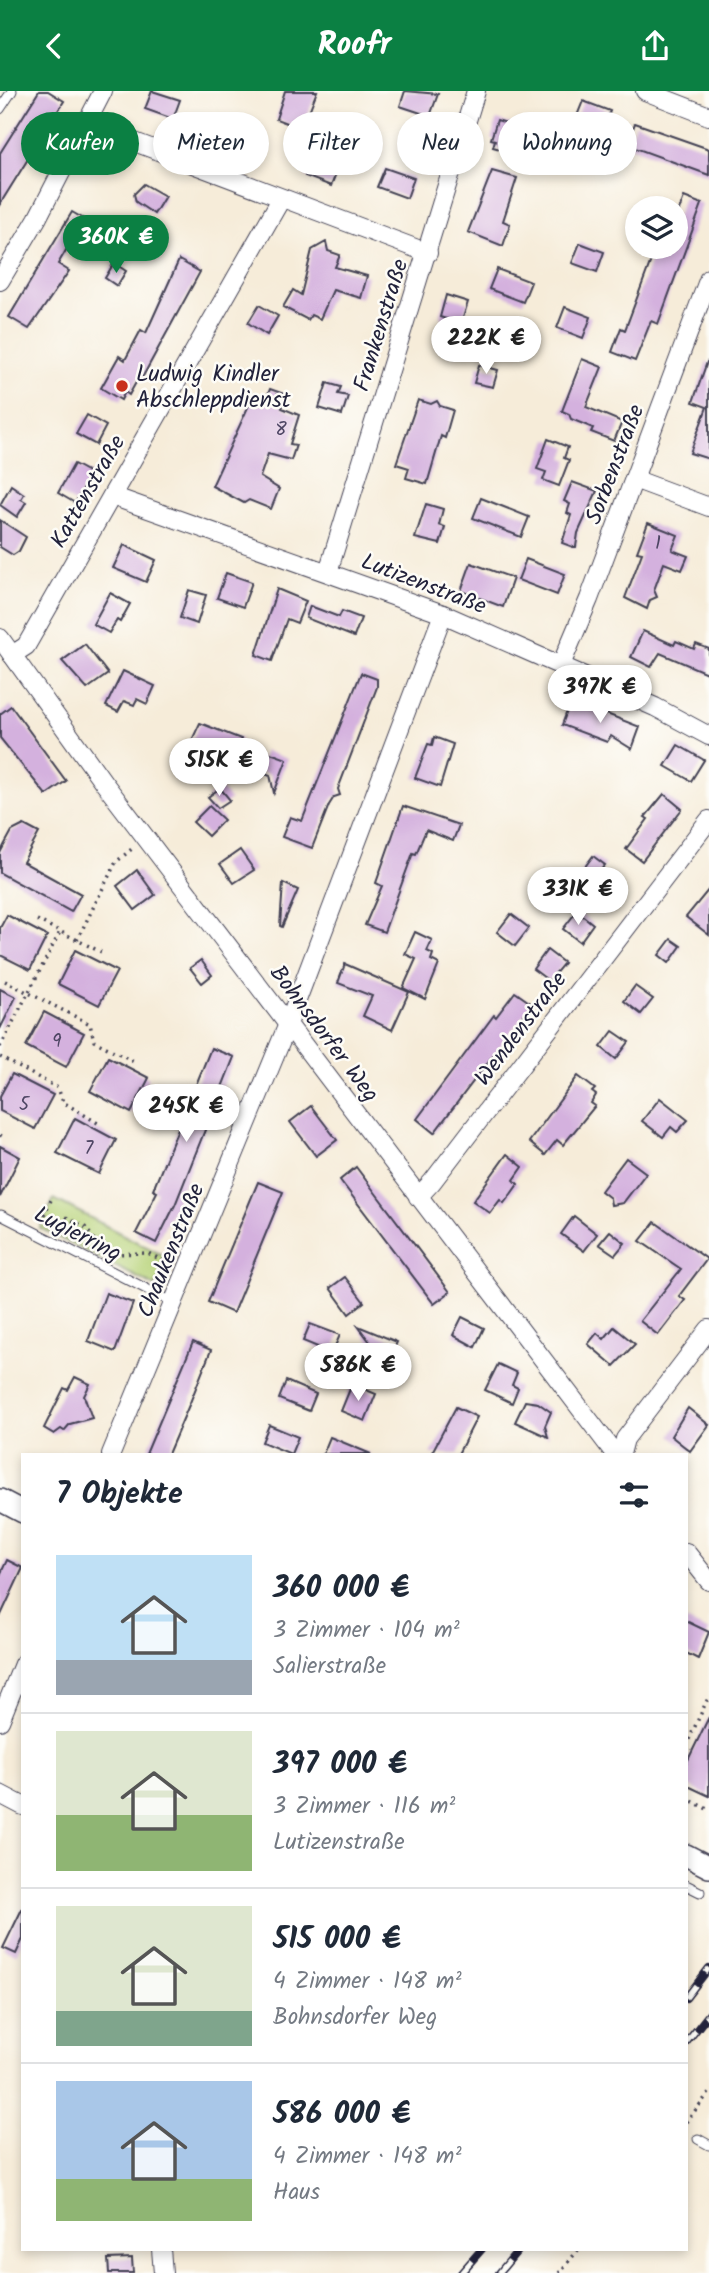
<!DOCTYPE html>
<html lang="de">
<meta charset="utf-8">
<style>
:root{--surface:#fff;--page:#f2f2f3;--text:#1f2937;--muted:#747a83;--line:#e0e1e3;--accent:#0b8043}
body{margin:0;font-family:Kalam,sans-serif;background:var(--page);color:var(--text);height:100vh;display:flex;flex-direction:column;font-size:26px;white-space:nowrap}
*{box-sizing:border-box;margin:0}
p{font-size:23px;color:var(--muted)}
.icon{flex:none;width:38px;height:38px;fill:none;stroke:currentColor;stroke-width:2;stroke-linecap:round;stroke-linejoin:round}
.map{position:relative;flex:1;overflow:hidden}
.drawer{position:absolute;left:21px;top:1362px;width:667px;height:798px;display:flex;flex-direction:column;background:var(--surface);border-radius:0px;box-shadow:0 4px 10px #0003}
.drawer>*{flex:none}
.banner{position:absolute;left:21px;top:21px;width:668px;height:63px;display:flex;gap:14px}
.buttons{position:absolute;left:625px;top:105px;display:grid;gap:14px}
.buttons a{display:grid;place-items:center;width:63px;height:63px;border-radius:50%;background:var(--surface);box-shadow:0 4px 10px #0003;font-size:35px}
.price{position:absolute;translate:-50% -60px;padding:0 16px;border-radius:24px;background:#fff;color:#222;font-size:23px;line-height:46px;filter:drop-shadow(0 2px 4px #0008)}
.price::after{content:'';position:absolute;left:50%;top:42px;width:21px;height:16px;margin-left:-10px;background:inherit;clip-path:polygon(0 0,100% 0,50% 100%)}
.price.current{background:var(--accent);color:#fff}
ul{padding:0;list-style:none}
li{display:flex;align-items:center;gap:21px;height:175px;padding:0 35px}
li+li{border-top:2px solid var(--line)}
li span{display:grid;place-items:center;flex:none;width:196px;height:140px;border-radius:0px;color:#555}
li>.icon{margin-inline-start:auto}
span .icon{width:84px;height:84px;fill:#fffc;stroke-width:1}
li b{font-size:30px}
h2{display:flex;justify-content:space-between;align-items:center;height:84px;padding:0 35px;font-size:30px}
.tag{padding:0 24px;border-radius:32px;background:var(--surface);box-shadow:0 4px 10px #0003;font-size:24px;line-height:63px}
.tag.current{background:var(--accent);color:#fff}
header{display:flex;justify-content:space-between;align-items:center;height:91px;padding:0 35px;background:var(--accent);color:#fff;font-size:32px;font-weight:800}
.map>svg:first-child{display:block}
.green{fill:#b7d379;stroke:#6c7a5a;stroke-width:2}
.building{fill:#d4b1de}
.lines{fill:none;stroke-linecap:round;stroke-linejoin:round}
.service-casing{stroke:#424053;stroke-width:11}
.minor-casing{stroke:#424053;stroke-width:20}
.tertiary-casing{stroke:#424053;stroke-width:24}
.path{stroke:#424053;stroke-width:3.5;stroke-dasharray:2 5;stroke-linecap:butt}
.service{stroke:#fff;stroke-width:9}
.minor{stroke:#fff;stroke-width:18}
.tertiary{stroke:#fff;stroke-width:21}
.rail-casing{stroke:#22223b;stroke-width:8}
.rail{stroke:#fdfcf7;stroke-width:5;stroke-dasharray:16;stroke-linecap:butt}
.poi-dot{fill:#c8321e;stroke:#fdfcf7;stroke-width:2.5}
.labels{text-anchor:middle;stroke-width:5;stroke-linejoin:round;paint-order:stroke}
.number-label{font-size:19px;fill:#4e4664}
.street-label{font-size:23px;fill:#22223b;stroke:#fdfcf7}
.poi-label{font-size:23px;fill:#22223b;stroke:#fdfcf7;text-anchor:start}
</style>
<header><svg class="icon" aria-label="back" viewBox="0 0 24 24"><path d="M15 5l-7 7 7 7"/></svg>Roofr<svg class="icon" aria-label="share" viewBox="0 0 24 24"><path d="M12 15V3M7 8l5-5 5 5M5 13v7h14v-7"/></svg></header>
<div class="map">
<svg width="709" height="2182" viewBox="0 0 709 2182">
<rect width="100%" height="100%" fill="#fdfcf7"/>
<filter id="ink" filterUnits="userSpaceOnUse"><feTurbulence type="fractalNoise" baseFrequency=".0143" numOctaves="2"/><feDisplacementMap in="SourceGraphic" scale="14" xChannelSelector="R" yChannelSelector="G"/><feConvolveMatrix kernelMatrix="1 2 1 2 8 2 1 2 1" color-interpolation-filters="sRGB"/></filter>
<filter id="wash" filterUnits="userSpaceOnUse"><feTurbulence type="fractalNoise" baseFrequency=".00686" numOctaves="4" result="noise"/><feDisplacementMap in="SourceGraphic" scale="28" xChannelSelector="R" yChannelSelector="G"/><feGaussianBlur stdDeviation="1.57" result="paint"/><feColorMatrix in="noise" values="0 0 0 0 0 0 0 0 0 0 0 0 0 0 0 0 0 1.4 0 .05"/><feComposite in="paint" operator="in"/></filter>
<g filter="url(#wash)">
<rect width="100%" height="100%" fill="#f6ecd9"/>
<!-- green -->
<polygon class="green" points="54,1108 168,1167 156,1196 40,1137"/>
<g id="blocks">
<!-- building -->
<g class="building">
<polygon points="39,0 48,0 64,10 0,113 0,62"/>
<polygon points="152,0 180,9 173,28 145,18"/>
<polygon points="285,0 317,0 302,38 276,28"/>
<polygon points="405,0 438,3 430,25 400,15"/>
<polygon points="583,10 610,20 602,41 575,30"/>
<polygon points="497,29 519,36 513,55 509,54 507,60 493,56 495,49 491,48"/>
<polygon points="635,32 709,58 709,84 627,54"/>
<polygon points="228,36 245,42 240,56 223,51"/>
<polygon points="313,62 326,67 325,72 338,77 331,95 305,85"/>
<polygon points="385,77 414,87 407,107 377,96"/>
<polygon points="492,80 517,87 503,130 510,133 503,155 468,141"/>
<polygon points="144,93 165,105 154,123 136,111 134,103"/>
<polygon points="684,106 702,113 658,233 651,230 635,270 612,261 621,237 625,239 656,156 676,156 676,128"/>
<polygon points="72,121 84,128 58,173 69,180 29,238 9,226"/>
<polygon points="326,151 328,160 340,164 335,176 367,185 361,207 333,199 320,228 311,224 308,229 283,216 293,199 301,204 312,159"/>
<polygon points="580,152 604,161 597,181 572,172"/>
<polygon points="179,169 200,181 142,287 139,286 129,304 125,301 121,309 101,297 119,265 125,269 141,239 146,242"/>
<polygon points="114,172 126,180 117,195 105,187"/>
<polygon points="497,178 531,191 523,211 489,198"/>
<polygon points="446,204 468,211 461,233 440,226"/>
<polygon points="259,214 278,225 267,244 248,232"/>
<polygon points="565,216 591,226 583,247 557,237"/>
<polygon points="582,268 602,276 586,316 622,331 614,350 591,341 593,337 571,328 569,323 562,320"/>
<polygon points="707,271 709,272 709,368 690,362 707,316 693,311"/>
<polygon points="479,274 498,279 493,296 474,292"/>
<polygon points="327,292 341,296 338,303 348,305 342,324 319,317"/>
<polygon points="270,298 287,304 282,317 299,324 290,353 296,354 291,369 268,363 260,386 279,398 271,418 249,409 244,412 212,395 254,303 266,308"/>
<polygon points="418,309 431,313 437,310 440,315 453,319 445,347 441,345 427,393 406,387 409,377 396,373"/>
<polygon points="87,324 106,335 96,354 76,343"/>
<polygon points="548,348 568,356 564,367 569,369 559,395 543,389 546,381 537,378"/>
<polygon points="74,373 92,383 75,412 58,402"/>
<polygon points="572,391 597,400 578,442 576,456 573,456 562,452 571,424 567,422 570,413 564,410"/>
<polygon points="11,394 24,403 21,408 26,411 17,426 0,414"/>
<polygon points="481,407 529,426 521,446 473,427"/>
<polygon points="426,413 443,418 439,434 445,436 440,453 415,447"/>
<polygon points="0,429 26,446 19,460 13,464 0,456"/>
<polygon points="648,432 678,444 672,459 688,465 682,479 664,472 654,499 657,506 650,509 647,518 625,507 642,462 637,461"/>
<polygon points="124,454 156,469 146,491 113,477"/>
<polygon points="526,468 565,483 557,504 518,489"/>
<polygon points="471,472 513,487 503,516 461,500"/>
<polygon points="226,482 252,491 243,516 217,507"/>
<polygon points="277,498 306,510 297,532 287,528 272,570 256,564"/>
<polygon points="189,499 206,504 197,533 180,527"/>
<polygon points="110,502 130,513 120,531 117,529 109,542 93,533"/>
<polygon points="310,515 339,526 342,520 361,527 354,546 306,527"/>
<polygon points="643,540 674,554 676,550 694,558 696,553 709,558 709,583 660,562 651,576 631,566"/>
<polygon points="85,553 108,583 87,598 62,570"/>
<polygon points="123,580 155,595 147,613 137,608 134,614 124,610 118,621 106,615"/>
<polygon points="361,582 377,588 377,596 338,698 340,704 334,706 329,714 312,757 282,746 290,726 302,730"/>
<polygon points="571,609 640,636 632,658 611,645 607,651 562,634"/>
<polygon points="11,615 66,690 46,704 0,647 0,623"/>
<polygon points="200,632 241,648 233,666 215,658 213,662 192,649"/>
<polygon points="434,646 453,653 440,696 415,687 428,653 432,654"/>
<polygon points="678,654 704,669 691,690 665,675"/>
<polygon points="265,660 287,668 274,702 270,684 258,679"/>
<polygon points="220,697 230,709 218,717 208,706"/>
<polygon points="664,703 682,718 642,770 626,758 648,728 645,726"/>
<polygon points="209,715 224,729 208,745 193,731"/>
<polygon points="403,715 459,734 453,750 426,739 416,763 413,762 384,841 365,834 382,795 376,792"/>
<polygon points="24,734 39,742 23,771 81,803 71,821 0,782 0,762 12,740"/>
<polygon points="240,759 254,779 234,792 220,773"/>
<polygon points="593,765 605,774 592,790 581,781"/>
<polygon points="137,779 155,804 135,819 117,795"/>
<polygon points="283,792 298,799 282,836 280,835"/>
<polygon points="709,798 709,844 686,826"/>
<polygon points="577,820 593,833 580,851 563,838"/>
<polygon points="511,823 529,837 515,855 497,841"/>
<polygon points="7,824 47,845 30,879 0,864 0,837"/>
<polygon points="415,841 432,849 427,860 433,863 431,869 439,873 425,908 403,897 416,868 405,863"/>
<polygon points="671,848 681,855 669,872 659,864"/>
<polygon points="75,859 117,880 99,914 58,893"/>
<polygon points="547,859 564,872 549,890 533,878"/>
<polygon points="201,869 212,884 202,892 190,877"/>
<polygon points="345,873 409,901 392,939 363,925 372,905 338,892"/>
<polygon points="635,895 653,908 641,923 624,910"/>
<polygon points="0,898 16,906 0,938"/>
<polygon points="515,901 532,913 434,1042 417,1028 494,924 496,926"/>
<polygon points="44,921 84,942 66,976 26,955"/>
<polygon points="613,940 629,951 616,968 601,956"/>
<polygon points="211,957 234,966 175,1114 156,1152 136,1142 157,1101 153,1099"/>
<polygon points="108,966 149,987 131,1022 90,1000"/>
<polygon points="12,983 53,1004 35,1038 0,1020 0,1005"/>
<polygon points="578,985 595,998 592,1001 596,1004 591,1012 595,1015 563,1054 557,1049 545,1064 529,1051"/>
<polygon points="660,1007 688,1029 677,1041 671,1036 663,1046 642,1030"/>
<polygon points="311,1015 337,1049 316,1065 290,1031"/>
<polygon points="75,1027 116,1049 99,1083 57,1062"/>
<polygon points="0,1055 20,1066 0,1106"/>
<polygon points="507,1063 523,1076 514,1089 518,1093 511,1103 504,1112 500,1109 490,1122 473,1110"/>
<polygon points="626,1067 646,1082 623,1112 611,1114 610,1107 601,1100"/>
<polygon points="356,1076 450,1201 434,1213 340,1089"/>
<polygon points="258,1091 283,1101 233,1222 208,1211"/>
<polygon points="574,1125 597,1143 584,1160 561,1143"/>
<polygon points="655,1131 707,1168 679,1205 685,1209 658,1244 640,1230 681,1178 640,1150"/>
<polygon points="610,1140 625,1152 615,1164 599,1153"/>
<polygon points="345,1186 364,1211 349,1223 330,1197"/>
<polygon points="106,1202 133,1212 115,1261 88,1250"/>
<polygon points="462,1226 484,1237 475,1256 453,1244"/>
<polygon points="310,1233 340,1244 332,1262 303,1250"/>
<polygon points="358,1235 397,1251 385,1278 362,1269 368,1256 376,1259"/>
<polygon points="614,1236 635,1253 614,1275 588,1253 597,1242 604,1248"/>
<polygon points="193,1251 211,1259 189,1314 168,1363 146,1363"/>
<polygon points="498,1273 517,1282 512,1294 518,1297 512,1312 485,1299"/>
<polygon points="75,1286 90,1293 84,1305 92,1327 70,1333 64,1340 61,1338 54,1343 44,1337 64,1297 68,1299"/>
<polygon points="286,1290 316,1303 309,1320 279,1308"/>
<polygon points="352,1293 376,1303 365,1330 341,1320"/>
<polygon points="525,1310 538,1312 551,1321 545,1335 548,1346 515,1331"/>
<polygon points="456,1316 477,1326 458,1363 431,1363"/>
<polygon points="688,1317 709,1334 690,1360 671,1345"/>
<polygon points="269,1334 298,1346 291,1363 262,1351"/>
<polygon points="330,1346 371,1363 323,1363"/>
<polygon points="7,1469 23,1477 0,1526 0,1484"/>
<polygon points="686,1530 709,1541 698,1568 686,1562"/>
<polygon points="709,1626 709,1705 686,1694 686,1673"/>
<polygon points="23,1816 23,1848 16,1863 3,1857"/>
<polygon points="132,2167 133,2182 109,2182 108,2168"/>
</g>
</g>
</g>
<g filter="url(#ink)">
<use href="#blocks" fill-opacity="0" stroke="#424053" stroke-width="2"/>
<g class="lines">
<defs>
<g id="service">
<polyline points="0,18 12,0"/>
<polyline points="1,1124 174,1212"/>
<polyline points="686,1794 700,1801"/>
<polyline points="698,2048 709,2054"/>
</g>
<g id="minor">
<polyline points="645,0 709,25"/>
<polyline points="87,33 428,162"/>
<polyline points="0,190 37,128 103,0"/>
<polyline points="634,388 709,416"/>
<polyline points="112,405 443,523 655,616 709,645"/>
<polyline points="328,481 476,0"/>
<polyline points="0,547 104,692 615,1363"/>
<polyline points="12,564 26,555 281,108"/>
<polyline points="561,574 589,508 709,187"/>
<polyline points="418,1106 432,1091 709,729"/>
<polyline points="111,1363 288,933 443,523"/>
<polyline points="621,1363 625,1348 709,1238"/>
<polyline points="686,1461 709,1490"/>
<polyline points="0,1630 23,1573"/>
<polyline points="0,1703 23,1715"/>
<polyline points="161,2158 163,2182"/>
</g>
<g id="tertiary">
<polyline points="0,1409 23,1421"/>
<polyline points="686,1764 709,1776"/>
</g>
</defs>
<!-- service casing -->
<use href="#service" class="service-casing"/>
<!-- minor casing -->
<use href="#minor" class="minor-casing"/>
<!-- tertiary casing -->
<use href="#tertiary" class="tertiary-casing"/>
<!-- path -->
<g class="path">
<polyline points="37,829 101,861"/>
<polyline points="77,849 116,771 133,757"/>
<polyline points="5,890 90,933 94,950 134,970"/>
<polyline points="0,956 60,841"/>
<polyline points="0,966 58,997 63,1011 101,1034"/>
<polyline points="0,1044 5,1047"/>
<polyline points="66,1126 85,1136 102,1159 111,1163 148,1162 169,1173"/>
<polyline points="41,1130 51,1109"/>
<polyline points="686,1655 709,1605"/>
<polyline points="686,1707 709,1719"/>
<polyline points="686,2031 709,2002"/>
<polyline points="559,2182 579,2158"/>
</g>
<!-- service -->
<use href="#service" class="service"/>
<!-- minor -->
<use href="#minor" class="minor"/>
<!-- tertiary -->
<use href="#tertiary" class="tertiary"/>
<defs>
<g id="rail">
<polyline points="686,1907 709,1877"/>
<polyline points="686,1952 709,1923"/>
<polyline points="461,2182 482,2158"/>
<polyline points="499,2182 519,2158"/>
</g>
</defs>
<!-- rail casing -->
<use href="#rail" class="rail-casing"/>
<!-- rail -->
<use href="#rail" class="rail"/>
</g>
</g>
<!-- markers -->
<circle class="poi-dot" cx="122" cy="295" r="7"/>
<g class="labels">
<!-- number labels -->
<g class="number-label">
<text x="281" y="344">8</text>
<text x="658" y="458">1</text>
<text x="57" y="956">9</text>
<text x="24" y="1019">5</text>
<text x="89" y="1063">7</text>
</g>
<!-- street labels -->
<g class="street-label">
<text transform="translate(380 234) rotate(-73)" y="8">Frankenstraße</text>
<text transform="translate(614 373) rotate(-69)" y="8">Sorbenstraße</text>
<text transform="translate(87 400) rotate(-60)" y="8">Kattenstraße</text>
<text transform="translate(424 492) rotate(21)" y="8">Lutizenstraße</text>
<text transform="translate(520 937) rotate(-53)" y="8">Wendenstraße</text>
<text transform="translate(325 942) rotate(53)" y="8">Bohnsdorfer Weg</text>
<text transform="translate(78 1142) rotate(27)" y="8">Lugierring</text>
<text transform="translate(170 1159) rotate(-68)" y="8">Chaukenstraße</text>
</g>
<!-- poi labels -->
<g class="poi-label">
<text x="136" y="290">Ludwig Kindler<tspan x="136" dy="26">Abschleppdienst</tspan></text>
</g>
</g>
</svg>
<div class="buttons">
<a><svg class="icon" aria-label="layers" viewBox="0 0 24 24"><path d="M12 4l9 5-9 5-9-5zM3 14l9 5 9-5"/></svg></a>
</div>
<b class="price current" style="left:116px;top:184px">360K €</b>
<b class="price" style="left:486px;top:285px">222K €</b>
<b class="price" style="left:600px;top:634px">397K €</b>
<b class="price" style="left:219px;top:707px">515K €</b>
<b class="price" style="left:578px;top:836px">331K €</b>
<b class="price" style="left:186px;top:1053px">245K €</b>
<b class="price" style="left:358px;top:1312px">586K €</b>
<div class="banner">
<a class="tag current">Kaufen</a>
<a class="tag">Mieten</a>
<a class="tag">Filter</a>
<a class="tag">Neu</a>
<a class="tag">Wohnung</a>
</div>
<section class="drawer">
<h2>7 Objekte<svg class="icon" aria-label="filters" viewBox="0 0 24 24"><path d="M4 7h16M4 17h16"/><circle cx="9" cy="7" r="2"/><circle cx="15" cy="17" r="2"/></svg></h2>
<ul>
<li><span style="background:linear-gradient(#bfe0f5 75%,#9aa5b1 0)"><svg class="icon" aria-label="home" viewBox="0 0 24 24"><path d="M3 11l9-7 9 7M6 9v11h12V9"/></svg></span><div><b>360 000 €</b><p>3 Zimmer · 104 m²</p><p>Salierstraße</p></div></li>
<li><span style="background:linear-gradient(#dfe7d0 60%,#8fb573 0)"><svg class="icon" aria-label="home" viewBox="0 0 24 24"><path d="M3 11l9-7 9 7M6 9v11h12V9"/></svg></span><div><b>397 000 €</b><p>3 Zimmer · 116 m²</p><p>Lutizenstraße</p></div></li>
<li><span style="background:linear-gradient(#dfe7d0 75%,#7fa58c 0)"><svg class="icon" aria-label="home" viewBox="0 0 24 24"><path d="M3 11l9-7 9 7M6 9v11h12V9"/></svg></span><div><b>515 000 €</b><p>4 Zimmer · 148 m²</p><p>Bohnsdorfer Weg</p></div></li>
<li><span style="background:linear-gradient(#a9c7e8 70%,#8fb573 0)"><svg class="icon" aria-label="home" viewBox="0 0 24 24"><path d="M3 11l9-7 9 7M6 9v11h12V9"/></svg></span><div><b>586 000 €</b><p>4 Zimmer · 148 m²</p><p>Haus</p></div></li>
</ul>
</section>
</div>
